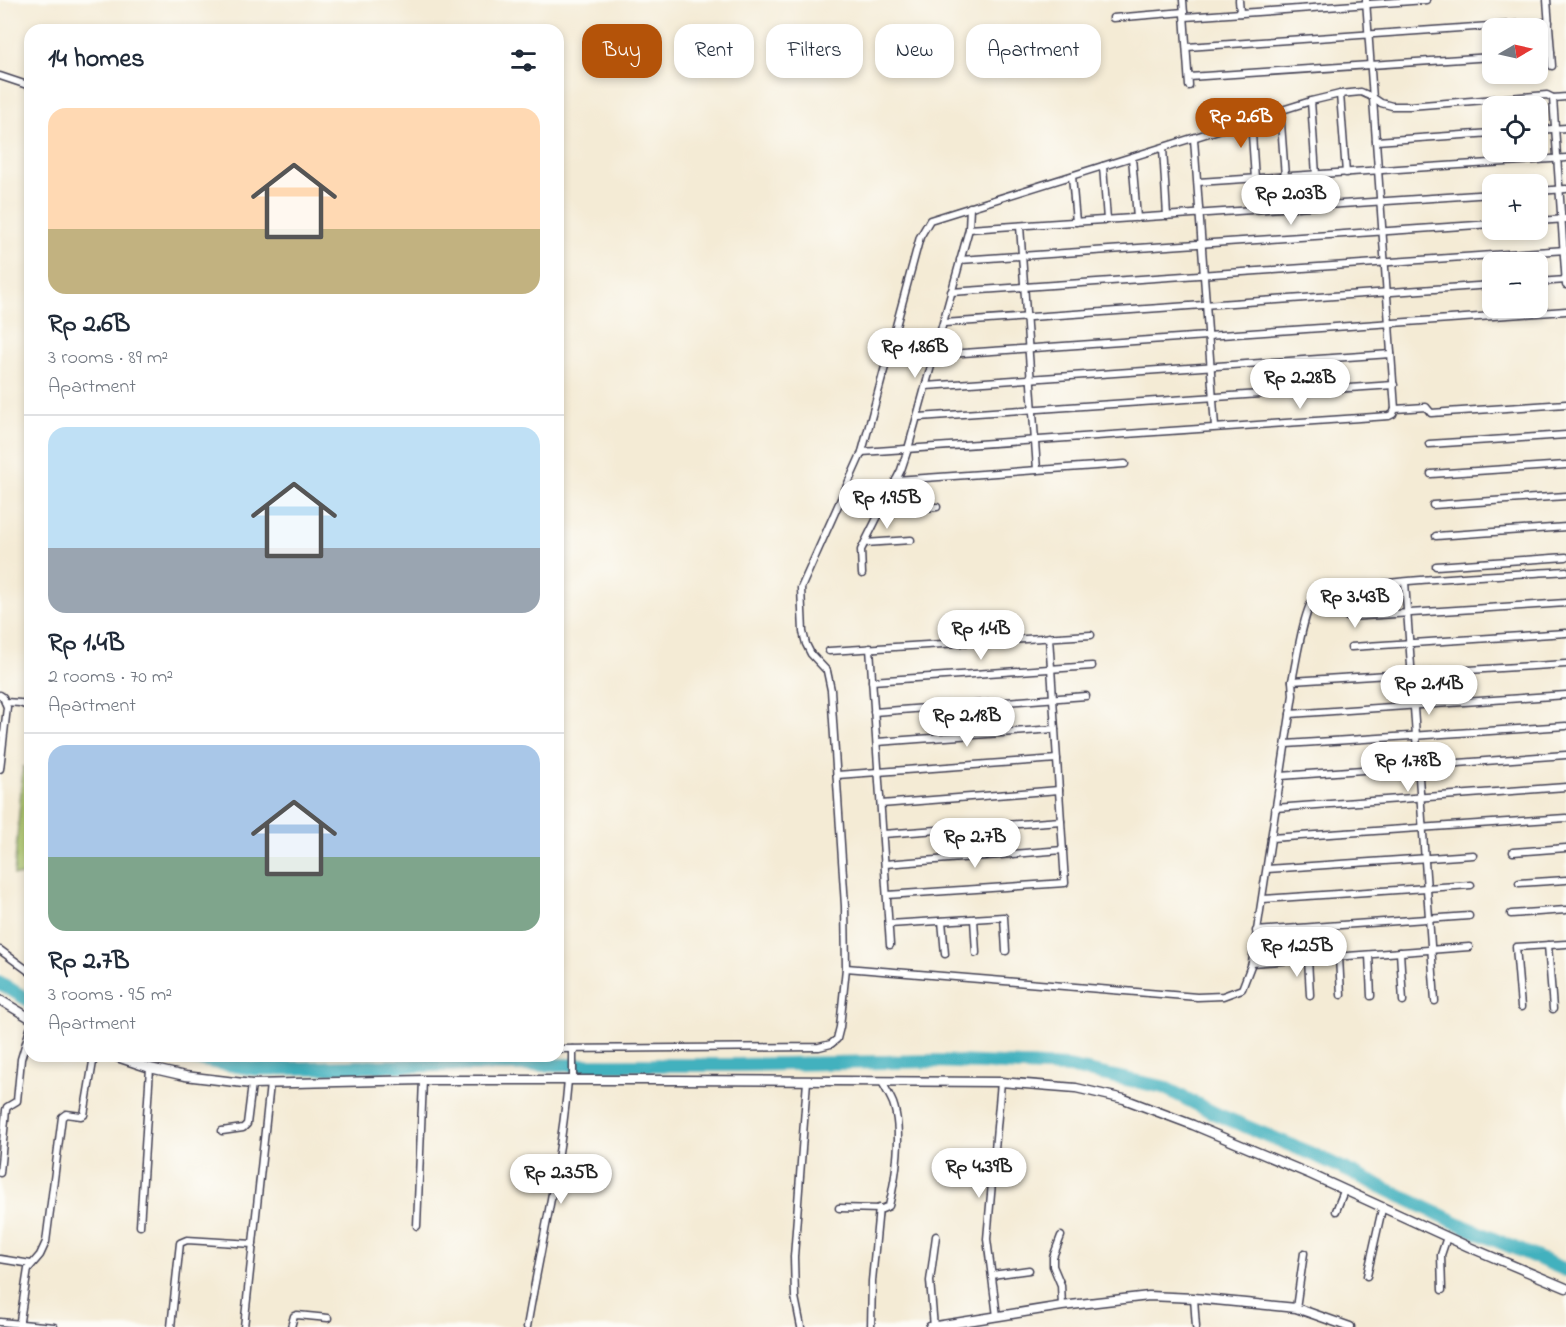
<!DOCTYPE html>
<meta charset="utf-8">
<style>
:root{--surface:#fff;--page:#f6f6f7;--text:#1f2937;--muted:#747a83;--line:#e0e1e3;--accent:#b45309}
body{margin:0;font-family:"Indie Flower",sans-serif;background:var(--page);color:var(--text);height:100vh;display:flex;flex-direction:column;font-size:22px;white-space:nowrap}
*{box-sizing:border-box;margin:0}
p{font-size:20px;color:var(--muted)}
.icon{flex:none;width:33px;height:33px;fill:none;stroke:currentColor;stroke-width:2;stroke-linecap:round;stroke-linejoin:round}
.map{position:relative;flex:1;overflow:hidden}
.panel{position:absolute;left:24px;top:24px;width:540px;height:1038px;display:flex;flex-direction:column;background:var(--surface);border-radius:18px;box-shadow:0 3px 9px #0003}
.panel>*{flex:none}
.hud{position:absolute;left:582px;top:24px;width:570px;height:54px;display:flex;gap:12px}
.needle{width:39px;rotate:81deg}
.tools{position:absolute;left:1482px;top:18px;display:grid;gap:12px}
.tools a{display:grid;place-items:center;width:66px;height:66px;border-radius:12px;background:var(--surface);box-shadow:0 3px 9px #0003;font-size:30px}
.price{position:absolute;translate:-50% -51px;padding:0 14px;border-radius:21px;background:#fff;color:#222;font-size:20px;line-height:39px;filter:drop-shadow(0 2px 3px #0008)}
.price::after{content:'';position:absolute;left:50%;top:36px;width:18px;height:14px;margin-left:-9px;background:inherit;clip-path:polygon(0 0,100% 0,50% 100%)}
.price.selected{background:var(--accent);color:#fff}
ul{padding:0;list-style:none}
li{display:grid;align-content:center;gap:12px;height:318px;padding:0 24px}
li+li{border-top:2px solid var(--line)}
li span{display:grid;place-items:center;height:186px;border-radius:18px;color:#555}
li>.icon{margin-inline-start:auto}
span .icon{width:108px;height:108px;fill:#fffc;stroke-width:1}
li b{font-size:26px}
h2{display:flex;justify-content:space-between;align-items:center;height:72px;padding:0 24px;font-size:26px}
.pill{padding:0 21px;border-radius:18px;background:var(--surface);box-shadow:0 3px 9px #0003;font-size:21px;line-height:54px}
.pill.selected{background:var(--accent);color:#fff}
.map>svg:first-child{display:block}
.pitch{fill:#b0c96f;stroke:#697655;stroke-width:1.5}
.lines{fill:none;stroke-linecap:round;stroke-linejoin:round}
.river{stroke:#43b1be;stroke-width:14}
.street-casing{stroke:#424052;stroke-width:9}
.secondary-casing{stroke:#424052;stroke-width:11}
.street{stroke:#fff;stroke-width:6}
.secondary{stroke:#fff;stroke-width:8}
</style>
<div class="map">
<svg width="1566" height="1327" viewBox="0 0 1566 1327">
<rect width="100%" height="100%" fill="#fdfcf7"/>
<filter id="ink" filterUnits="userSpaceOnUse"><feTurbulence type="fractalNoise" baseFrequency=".0167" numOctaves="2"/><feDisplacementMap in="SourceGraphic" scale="12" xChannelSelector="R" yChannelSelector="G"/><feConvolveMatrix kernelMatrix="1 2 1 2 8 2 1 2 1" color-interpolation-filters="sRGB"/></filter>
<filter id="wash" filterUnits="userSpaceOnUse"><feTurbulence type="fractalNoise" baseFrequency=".008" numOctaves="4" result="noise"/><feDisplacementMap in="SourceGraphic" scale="24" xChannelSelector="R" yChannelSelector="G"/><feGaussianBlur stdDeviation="1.35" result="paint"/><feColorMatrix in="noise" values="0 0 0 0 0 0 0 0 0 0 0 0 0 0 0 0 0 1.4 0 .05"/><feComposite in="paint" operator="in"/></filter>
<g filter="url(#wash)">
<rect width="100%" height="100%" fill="#f4ebd5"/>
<!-- pitch -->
<polygon class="pitch" points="23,767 30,768 30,876 14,875"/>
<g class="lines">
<!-- river -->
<g class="river">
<polyline points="0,983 30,1001"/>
<polyline points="179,1056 256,1069 437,1065 738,1065 935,1061 1068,1067 1163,1087 1216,1114 1319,1157 1472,1230 1566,1270"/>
</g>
</g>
</g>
<g filter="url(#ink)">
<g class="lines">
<defs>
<g id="street">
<polyline points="1183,0 1189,86"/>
<polyline points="1239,0 1240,13"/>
<polyline points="1366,0 1395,409"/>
<polyline points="1547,0 1552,66"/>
<polyline points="1185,17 1426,0"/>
<polyline points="1113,18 1184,12"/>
<polyline points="1187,47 1549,22"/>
<polyline points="1538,53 1551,52"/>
<polyline points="0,76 30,86"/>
<polyline points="1189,77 1492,57"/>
<polyline points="1340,94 1346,173"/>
<polyline points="1553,98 1566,97"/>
<polyline points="1311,101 1316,175"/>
<polyline points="1280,110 1285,177"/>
<polyline points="1251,119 1255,179"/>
<polyline points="1538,130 1566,128"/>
<polyline points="1194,139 1215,427"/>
<polyline points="1376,141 1492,133"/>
<polyline points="1163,148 1167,216"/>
<polyline points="1132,157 1137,218"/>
<polyline points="1103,166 1107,220"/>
<polyline points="1072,176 1076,222"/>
<polyline points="1198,182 1566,158"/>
<polyline points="1538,191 1566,189"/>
<polyline points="1538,221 1566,219"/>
<polyline points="1020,226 1037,470"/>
<polyline points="969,229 1492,194"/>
<polyline points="960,260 1492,224"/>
<polyline points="1538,282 1566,280"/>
<polyline points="951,292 1566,250"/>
<polyline points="944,323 1492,285"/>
<polyline points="934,355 1566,311"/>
<polyline points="926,386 1391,354"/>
<polyline points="919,417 1394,385"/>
<polyline points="1429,444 1566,435"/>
<polyline points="862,452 1389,416 1393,414 1395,409 1426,407 1431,413 1566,404"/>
<polyline points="1431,474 1566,465"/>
<polyline points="896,480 1125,464"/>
<polyline points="1433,505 1566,496"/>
<polyline points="880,512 937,507"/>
<polyline points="1436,536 1566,527"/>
<polyline points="865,543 911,540"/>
<polyline points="1436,566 1566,557"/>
<polyline points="862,574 861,550 901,470 908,449 969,229 970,207"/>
<polyline points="1405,582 1435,1001"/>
<polyline points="1345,588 1348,617 1566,603"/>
<polyline points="1351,647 1566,633"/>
<polyline points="870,648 890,945"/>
<polyline points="829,651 1091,635"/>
<polyline points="872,681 1092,666"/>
<path d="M1292,681C1296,663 1304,607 1315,597C1333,581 1529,574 1566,571"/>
<polyline points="0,695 3,697 7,707 0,769"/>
<polyline points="5,702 20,703 30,707"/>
<polyline points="874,712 1086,696"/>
<polyline points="1290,714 1566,695"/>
<polyline points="877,742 1055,729"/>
<polyline points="1286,744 1566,726"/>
<polyline points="837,775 1057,759"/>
<polyline points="1281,776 1566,755"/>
<polyline points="881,804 1059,790"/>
<polyline points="1275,808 1566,787"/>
<polyline points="883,834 1061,821"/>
<polyline points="1271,838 1566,818"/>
<polyline points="1513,852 1566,848"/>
<polyline points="885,864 1063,850"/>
<polyline points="1267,869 1473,855"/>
<polyline points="1519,883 1566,880"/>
<polyline points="887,895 1065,883 1049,637"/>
<polyline points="1263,899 1471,885"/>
<polyline points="1511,914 1566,910"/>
<polyline points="974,919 976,953"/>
<polyline points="942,921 945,954"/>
<polyline points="889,924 1004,917 1006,951"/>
<polyline points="1256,931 1469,916"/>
<polyline points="1548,945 1553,1009"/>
<polyline points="0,950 30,972"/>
<polyline points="1400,952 1403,1001"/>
<polyline points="1369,955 1371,996"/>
<polyline points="1339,957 1341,995"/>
<polyline points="1308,959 1310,995"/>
<polyline points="1252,963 1469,947"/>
<polyline points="846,968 1197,997 1223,996 1242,989 1252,963 1293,695 1292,681 1566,664"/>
<polyline points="1521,1007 1516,947 1566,944"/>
<polyline points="558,1049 819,1047 831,1044 837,1039 840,1027 846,968 845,906 831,690 827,671 811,654 806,644 803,632 801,588 862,452 920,237 930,220 1311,101 1340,94 1361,92 1372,97 1381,103 1392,106 1410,106 1547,95 1553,98 1566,285"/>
<polyline points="573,1049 573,1080"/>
<polyline points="222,1131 243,1128 247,1124 252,1084"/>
<polyline points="0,1173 6,1110 7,1107 17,1101 21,1059 30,1029"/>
<path d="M839,1208L882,1209L889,1206C896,1177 903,1131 893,1103C890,1096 886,1089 882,1082"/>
<polyline points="1336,1211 1344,1191"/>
<polyline points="140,1226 150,1068"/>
<polyline points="417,1226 423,1080"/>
<polyline points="1061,1236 1053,1257 1053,1266 1061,1285 1062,1306"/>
<polyline points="0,1259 31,1264"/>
<polyline points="992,1275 1029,1270"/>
<polyline points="1367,1276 1382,1209"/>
<polyline points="1442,1290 1441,1255 1447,1237"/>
<polyline points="1194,1298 1196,1327"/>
<polyline points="1296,1308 1304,1253"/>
<polyline points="997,1316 987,1239 1001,1082"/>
<polyline points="0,1322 54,1327"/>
<polyline points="19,1327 28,1269 40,1255 46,1242 62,1117 66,1114 81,1116 84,1115 94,1056"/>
<polyline points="171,1327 180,1243 187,1240 253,1244"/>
<polyline points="244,1327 270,1084"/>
<polyline points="291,1327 294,1316 297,1315 328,1318"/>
<path d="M527,1327C541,1245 561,1163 568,1080"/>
<polyline points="801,1327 795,1297 794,1257 807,1081"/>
<polyline points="871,1327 872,1281 879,1208"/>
<polyline points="934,1327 930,1281 936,1236"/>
</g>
<g id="secondary">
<polyline points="0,1000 30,1018"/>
<polyline points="114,1056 150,1068 185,1076 252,1084 423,1080 674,1080 1001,1082 1076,1088 1124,1099 1193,1125 1312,1175 1469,1247 1566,1288"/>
<polyline points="930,1327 1062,1306 1149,1296 1194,1298 1296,1308 1350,1327"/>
</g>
</defs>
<!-- street casing -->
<use href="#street" class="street-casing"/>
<!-- secondary casing -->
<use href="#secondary" class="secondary-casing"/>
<!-- street -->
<use href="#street" class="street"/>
<!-- secondary -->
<use href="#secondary" class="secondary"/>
</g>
</g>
</svg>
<div class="tools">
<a><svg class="needle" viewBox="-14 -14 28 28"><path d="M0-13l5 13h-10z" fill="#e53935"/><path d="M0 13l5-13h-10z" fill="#747a83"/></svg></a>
<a><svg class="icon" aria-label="locate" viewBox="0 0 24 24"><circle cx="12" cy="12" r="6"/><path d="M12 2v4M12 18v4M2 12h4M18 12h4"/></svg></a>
<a>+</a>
<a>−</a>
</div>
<b class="price selected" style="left:1241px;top:149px">Rp 2.6B</b>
<b class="price" style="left:1291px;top:226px">Rp 2.03B</b>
<b class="price" style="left:915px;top:379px">Rp 1.86B</b>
<b class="price" style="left:1300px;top:410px">Rp 2.28B</b>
<b class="price" style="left:887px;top:530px">Rp 1.95B</b>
<b class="price" style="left:1355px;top:629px">Rp 3.43B</b>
<b class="price" style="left:981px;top:661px">Rp 1.4B</b>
<b class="price" style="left:1429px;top:716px">Rp 2.14B</b>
<b class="price" style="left:967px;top:748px">Rp 2.18B</b>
<b class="price" style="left:1408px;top:793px">Rp 1.78B</b>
<b class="price" style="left:975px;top:869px">Rp 2.7B</b>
<b class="price" style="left:1297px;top:978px">Rp 1.25B</b>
<b class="price" style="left:979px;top:1199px">Rp 4.39B</b>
<b class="price" style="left:561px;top:1205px">Rp 2.35B</b>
<div class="hud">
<a class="pill selected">Buy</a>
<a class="pill">Rent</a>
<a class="pill">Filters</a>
<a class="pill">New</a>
<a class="pill">Apartment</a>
</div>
<section class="panel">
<h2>14 homes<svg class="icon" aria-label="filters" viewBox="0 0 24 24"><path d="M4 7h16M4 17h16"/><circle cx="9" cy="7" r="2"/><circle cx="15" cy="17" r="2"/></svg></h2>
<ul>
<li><span style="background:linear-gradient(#ffd9b3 65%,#c2b280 0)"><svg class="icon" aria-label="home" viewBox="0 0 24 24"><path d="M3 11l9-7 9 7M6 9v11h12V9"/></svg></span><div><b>Rp 2.6B</b><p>3 rooms · 89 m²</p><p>Apartment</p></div></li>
<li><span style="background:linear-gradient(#bfe0f5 65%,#9aa5b1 0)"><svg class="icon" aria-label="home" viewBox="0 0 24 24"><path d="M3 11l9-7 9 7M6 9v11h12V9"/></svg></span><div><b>Rp 1.4B</b><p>2 rooms · 70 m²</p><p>Apartment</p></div></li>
<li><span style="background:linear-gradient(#a9c7e8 60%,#7fa58c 0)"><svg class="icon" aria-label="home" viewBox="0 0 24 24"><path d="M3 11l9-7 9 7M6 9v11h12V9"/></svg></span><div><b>Rp 2.7B</b><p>3 rooms · 95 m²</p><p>Apartment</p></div></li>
</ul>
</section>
</div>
